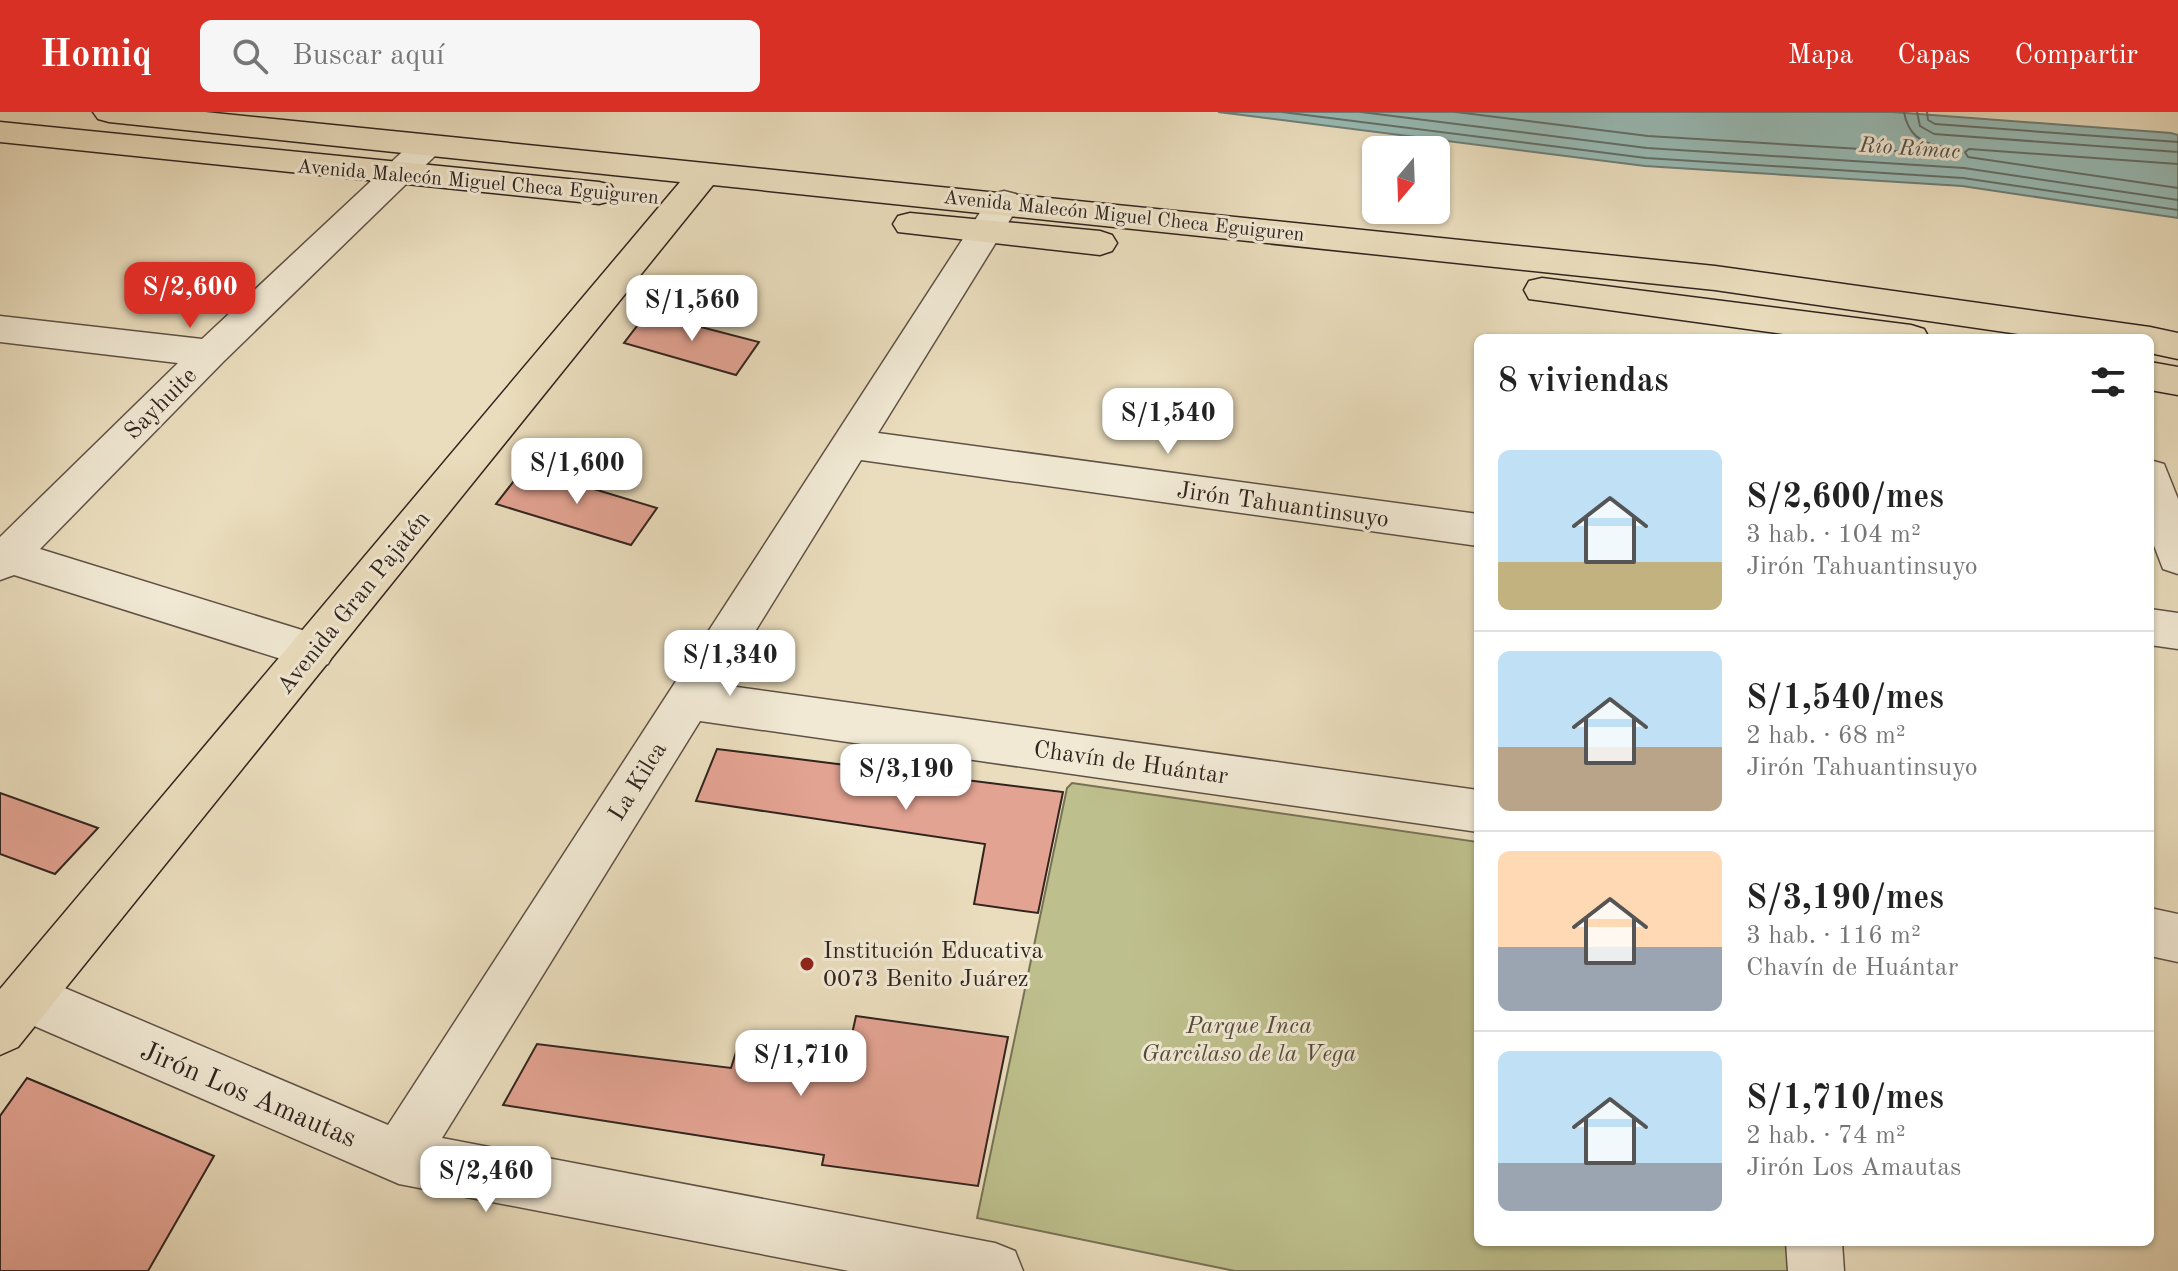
<!DOCTYPE html>
<html lang="es">
<meta charset="utf-8">
<style>
:root{--surface:#fff;--page:#f6f6f6;--text:#222;--muted:#767676;--line:#e0e0e0;--accent:#d93025}
body{margin:0;font-family:"Old Standard TT",serif;background:var(--page);color:var(--text);height:100vh;display:flex;flex-direction:column;font-size:30px;white-space:nowrap}
*{box-sizing:border-box;margin:0}
p{font-size:26px;color:var(--muted)}
.icon{flex:none;width:44px;height:44px;fill:none;stroke:currentColor;stroke-width:2;stroke-linecap:round;stroke-linejoin:round}
.map{position:relative;flex:1;overflow:hidden}
.side{position:absolute;left:1474px;top:222px;width:680px;height:912px;display:flex;flex-direction:column;background:var(--surface);border-radius:12px;box-shadow:0 2px 6px #0004}
.side>*{flex:none}
.needle{width:52px;rotate:199deg}
.buttons{position:absolute;left:1362px;top:24px;display:grid;gap:16px}
.buttons a{display:grid;place-items:center;width:88px;height:88px;border-radius:12px;background:var(--surface);box-shadow:0 2px 6px #0004;font-size:40px}
.price{position:absolute;translate:-50% -68px;padding:0 18px;border-radius:16px;background:#fff;color:#222;font-size:26px;line-height:52px;filter:drop-shadow(0 2px 4px #0008)}
.price::after{content:'';position:absolute;left:50%;top:48px;width:24px;height:18px;margin-left:-12px;background:inherit;clip-path:polygon(0 0,100% 0,50% 100%)}
.price.on{background:var(--accent);color:#fff}
ul{padding:0;list-style:none}
li{display:flex;align-items:center;gap:24px;height:200px;padding:0 24px}
li+li{border-top:2px solid var(--line)}
li span{display:grid;place-items:center;flex:none;width:224px;height:160px;border-radius:12px;color:#555}
li>.icon{margin-inline-start:auto}
span .icon{width:96px;height:96px;fill:#fffc;stroke-width:1}
li b{font-size:34px}
h2{display:flex;justify-content:space-between;align-items:center;height:96px;padding:0 24px;font-size:34px}
header{display:flex;align-items:center;gap:48px;box-sizing:border-box;height:112px;padding:0 40px;background:var(--accent);color:#fff}
header strong{font-size:38px}
nav{display:flex;gap:44px;margin-inline-start:auto;font-size:28px}
.search{width:560px;height:72px;background:var(--page);display:flex;align-items:center;gap:20px;box-sizing:border-box;padding:0 28px;border-radius:12px;color:var(--muted);font-size:30px}
.map>svg:first-child{display:block}
.green{fill:#bdbf8c;stroke:#777256;stroke-width:2}
.water{fill:#98bbb5;stroke:#6f7f79;stroke-width:2}
.lines{fill:none;stroke-linecap:round;stroke-linejoin:round}
.shore{stroke:#64706a;stroke-width:2}
.building{fill:#e3a392;stroke:#31241f;stroke-width:2}
.street-casing{stroke:#5f5246;stroke-width:3}
.primary-casing{stroke:#31241f;stroke-width:3}
.street{fill:#f1e9d4;fill-rule:evenodd}
.primary{fill:#eaddbd;fill-rule:evenodd}
.poi-dot{fill:#8f2418;stroke:#f1e9d4;stroke-width:3}
.labels{text-anchor:middle;stroke-width:6;stroke-linejoin:round;paint-order:stroke}
.far-street-label{font-size:20px;fill:#31241f;stroke:#f1e9d4}
.far-water-label{font-size:22px;font-style:italic;fill:#50514c;stroke:#f1e9d4}
.street-label{font-size:24px;fill:#31241f;stroke:#f1e9d4}
.poi-label{font-size:24px;fill:#31241f;stroke:#f1e9d4;text-anchor:start}
.park-label{font-size:24px;font-style:italic;fill:#544b3a;stroke:#f1e9d4}
.near-street-label{font-size:28px;fill:#31241f;stroke:#f1e9d4}
</style>
<header>
<strong>Homiq</strong>
<div class="search"><svg class="icon" aria-label="search" viewBox="0 0 24 24"><circle cx="10" cy="10" r="6"/><path d="M15 15l6 6"/></svg>Buscar aquí</div>
<nav><a>Mapa</a><a>Capas</a><a>Compartir</a></nav>
</header>
<div class="map">
<svg width="2178" height="1159" viewBox="0 0 2178 1159">
<rect width="100%" height="100%" fill="#eaddbd"/>
<filter id="stains"><feTurbulence type="fractalNoise" baseFrequency=".0025" numOctaves="4"/><feColorMatrix values="0 0 0 0 .2 0 0 0 0 .09 0 0 0 0 .02 0 0 0 .5 -.17"/></filter>
<radialGradient id="worn" r=".72"><stop offset=".6" stop-color="#630" stop-opacity="0"/><stop offset="1" stop-color="#630" stop-opacity=".3"/></radialGradient>
<!-- green -->
<polygon class="green" points="1072,671 1478,730 1478,1130 1795,1130 1797,1159 1235,1159 977,1106 1067,676"/>
<!-- water -->
<polygon class="water" points="1218,0 1892,0 2171,21 2178,23 2178,106 1962,74 1645,54"/>
<g class="lines">
<!-- shore -->
<g class="shore">
<polyline points="1282,0 1646,46 1963,66 2178,98"/>
<polyline points="1361,0 1647,36 1964,56 2178,88"/>
<path d="M1456,0L1648,24L1944,42L1943,35C1921,31 1908,23 1904,0"/>
<polyline points="1917,0 1920,14 1934,22 2178,40"/>
<polyline points="1927,0 1928,8 1935,12 2178,30"/>
<polyline points="2178,52 1969,37 1965,40 1968,45 2178,76"/>
</g>
</g>
<!-- building -->
<g class="building">
<polygon points="647,201 759,230 736,263 624,231"/>
<polygon points="524,356 657,396 631,433 496,392"/>
<polygon points="717,637 1063,680 1038,801 974,792 985,732 696,689"/>
<polygon points="0,681 98,716 55,762 0,742"/>
<polygon points="856,904 1008,925 978,1074 822,1053 824,1043 503,993 537,932 731,956 737,937 845,954"/>
<polygon points="27,966 214,1044 148,1159 0,1159 0,1004"/>
</g>
<g class="lines">
<defs>
<g id="street">
<polygon points="427,24 438,27 443,34 438,41 223,250 40,437 328,526 335,539 328,552 313,557 14,463 0,468 0,425 178,251 0,230 0,204 202,227 416,27"/>
<polygon points="1004,79 1016,82 1021,90 878,321 1478,402 1478,434 861,348 722,573 1478,678 1478,720 700,609 442,1026 995,1131 1015,1139 1023,1159 849,1159 399,1072 9,903 2,885 9,867 27,860 388,1013 992,82"/>
<polygon points="2150,348 2164,352 2178,387 2178,462 2163,457 2150,423"/>
<polygon points="2150,497 2178,501 2178,537 2150,533"/>
<polygon points="2150,796 2178,802 2178,850 2150,844"/>
<polygon points="1786,1130 1842,1130 1844,1159 1788,1159"/>
</g>
<g id="primary">
<polygon points="93,0 205,0 1715,154 2150,215 2178,221 2178,247 2150,241 2150,226 2046,226 1715,178 713,73 18,935 0,943 0,877 680,70 109,10 98,7"/>
<polygon points="0,10 599,70 611,73 616,81 611,89 599,92 0,30"/>
<polygon points="910,101 1100,119 1112,123 1117,131 1112,139 1100,143 898,120 893,112 898,104"/>
<polygon points="1542,166 1911,213 1924,217 1929,226 1812,226 1529,187 1524,178 1529,169"/>
<polygon points="2150,250 2178,255 2178,283 2150,278"/>
</g>
</defs>
<!-- street casing -->
<use href="#street" class="street-casing"/>
<!-- primary casing -->
<use href="#primary" class="primary-casing"/>
<!-- street -->
<use href="#street" class="street"/>
<!-- primary -->
<use href="#primary" class="primary"/>
</g>
<!-- markers -->
<circle class="poi-dot" cx="807" cy="852" r="8"/>
<g class="labels">
<!-- far-street labels -->
<g class="far-street-label">
<text transform="translate(478 69) rotate(5)" y="7">Avenida Malecón Miguel Checa Eguiguren</text>
<text transform="translate(1124 103) rotate(6)" y="7">Avenida Malecón Miguel Checa Eguiguren</text>
</g>
<!-- far-water labels -->
<g class="far-water-label">
<text transform="translate(1910 35) rotate(4)" y="8">Río Rímac</text>
</g>
<!-- street labels -->
<g class="street-label">
<text transform="translate(160 291) rotate(-45)" y="8">Sayhuite</text>
<text transform="translate(1283 392) rotate(8)" y="8">Jirón Tahuantinsuyo</text>
<text transform="translate(353 490) rotate(-51)" y="8">Avenida Gran Pajatén</text>
<text transform="translate(1131 650) rotate(8)" y="8">Chavín de Huántar</text>
<text transform="translate(637 669) rotate(-58)" y="8">La Kilca</text>
</g>
<!-- poi labels -->
<g class="poi-label">
<text x="823" y="846">Institución Educativa<tspan x="823" dy="28">0073 Benito Juárez</tspan></text>
</g>
<!-- park labels -->
<g class="park-label">
<text x="1249" y="921">Parque Inca<tspan x="1249" dy="28">Garcilaso de la Vega</tspan></text>
</g>
<!-- near-street labels -->
<g class="near-street-label">
<text transform="translate(249 981) rotate(23)" y="10">Jirón Los Amautas</text>
</g>
</g>
<rect width="100%" height="100%" filter="url(#stains)"/>
<rect width="100%" height="100%" fill="url(#worn)"/>
</svg>
<div class="buttons">
<a><svg class="needle" viewBox="-14 -14 28 28"><path d="M0-13l5 13h-10z" fill="#e53935"/><path d="M0 13l5-13h-10z" fill="#767676"/></svg></a>
</div>
<b class="price on" style="left:190px;top:218px">S/2,600</b>
<b class="price" style="left:692px;top:231px">S/1,560</b>
<b class="price" style="left:1168px;top:344px">S/1,540</b>
<b class="price" style="left:577px;top:394px">S/1,600</b>
<b class="price" style="left:730px;top:586px">S/1,340</b>
<b class="price" style="left:906px;top:700px">S/3,190</b>
<b class="price" style="left:801px;top:986px">S/1,710</b>
<b class="price" style="left:486px;top:1102px">S/2,460</b>
<section class="side">
<h2>8 viviendas<svg class="icon" aria-label="filters" viewBox="0 0 24 24"><path d="M4 7h16M4 17h16"/><circle cx="9" cy="7" r="2"/><circle cx="15" cy="17" r="2"/></svg></h2>
<ul>
<li><span style="background:linear-gradient(#bfe0f5 70%,#c2b280 0)"><svg class="icon" aria-label="home" viewBox="0 0 24 24"><path d="M3 11l9-7 9 7M6 9v11h12V9"/></svg></span><div><b>S/2,600/mes</b><p>3 hab. · 104 m²</p><p>Jirón Tahuantinsuyo</p></div></li>
<li><span style="background:linear-gradient(#bfe0f5 60%,#b9a48a 0)"><svg class="icon" aria-label="home" viewBox="0 0 24 24"><path d="M3 11l9-7 9 7M6 9v11h12V9"/></svg></span><div><b>S/1,540/mes</b><p>2 hab. · 68 m²</p><p>Jirón Tahuantinsuyo</p></div></li>
<li><span style="background:linear-gradient(#ffd9b3 60%,#9aa5b1 0)"><svg class="icon" aria-label="home" viewBox="0 0 24 24"><path d="M3 11l9-7 9 7M6 9v11h12V9"/></svg></span><div><b>S/3,190/mes</b><p>3 hab. · 116 m²</p><p>Chavín de Huántar</p></div></li>
<li><span style="background:linear-gradient(#bfe0f5 70%,#9aa5b1 0)"><svg class="icon" aria-label="home" viewBox="0 0 24 24"><path d="M3 11l9-7 9 7M6 9v11h12V9"/></svg></span><div><b>S/1,710/mes</b><p>2 hab. · 74 m²</p><p>Jirón Los Amautas</p></div></li>
</ul>
</section>
</div>
